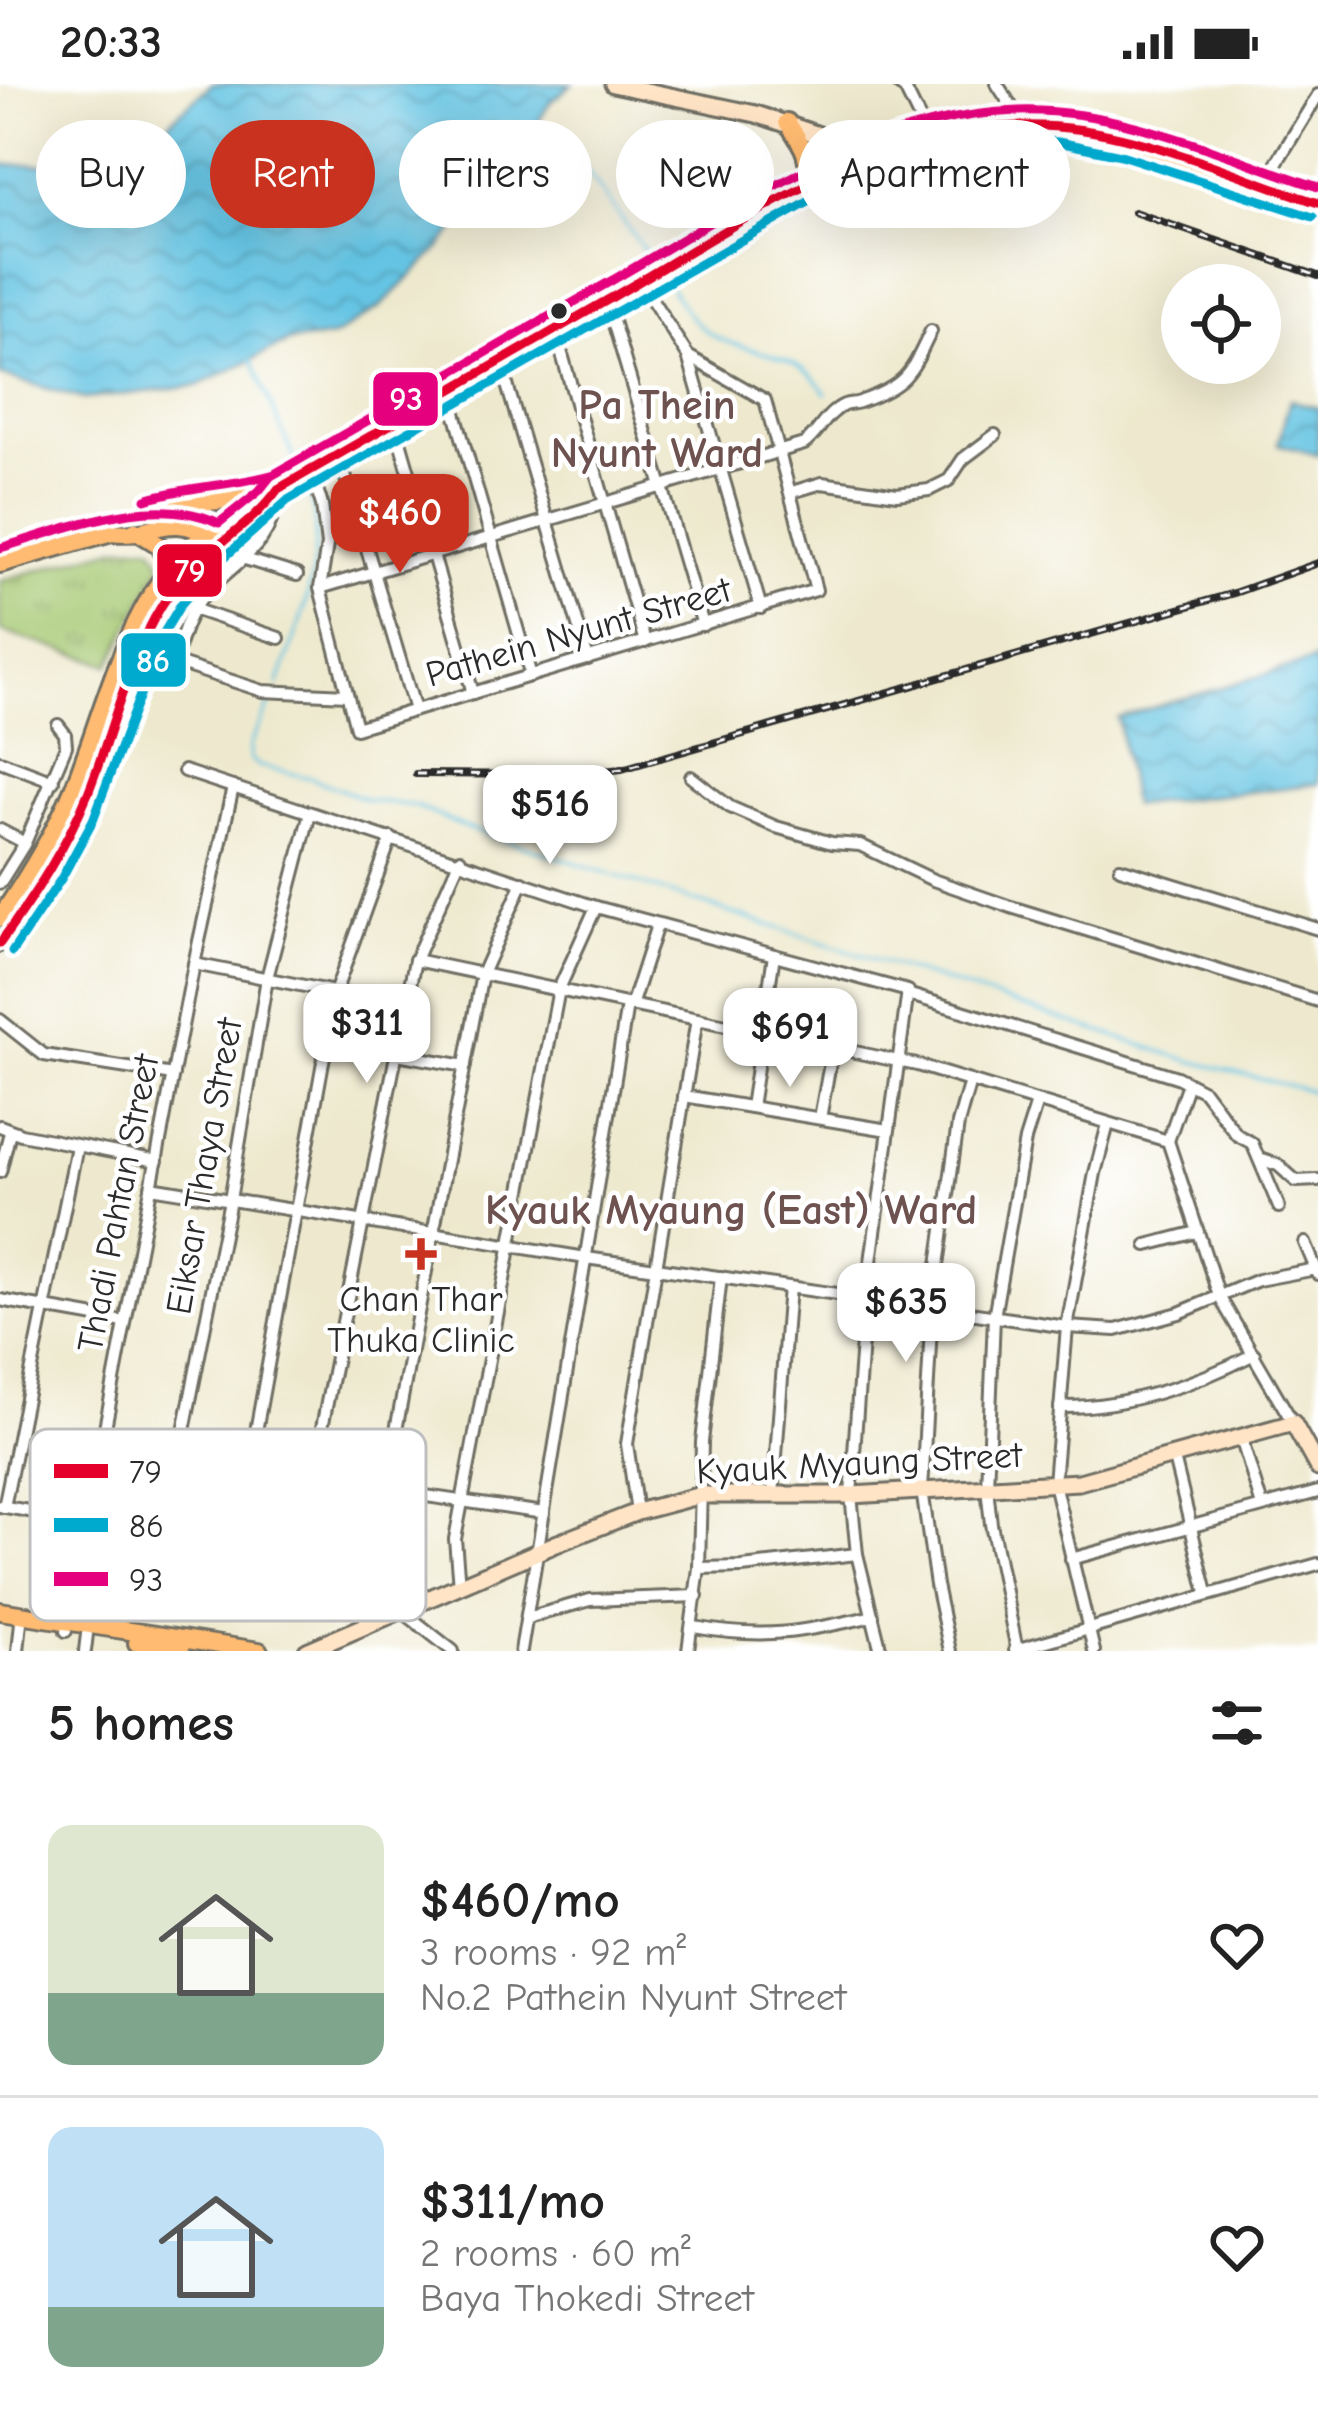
<!DOCTYPE html>
<meta charset="utf-8">
<style>
:root{--surface:#fff;--page:#f2f2f2;--text:#222;--muted:#767676;--line:#e0e0e0;--accent:#c8321e}
body{margin:0;font-family:"Comic Neue",sans-serif;background:var(--page);color:var(--text);height:100vh;display:flex;flex-direction:column;font-size:45px;white-space:nowrap}
*{box-sizing:border-box;margin:0}
p{font-size:39px;color:var(--muted)}
.icon{flex:none;width:66px;height:66px;fill:none;stroke:currentColor;stroke-width:2;stroke-linecap:round;stroke-linejoin:round}
.map{position:relative;height:1567px;overflow:hidden}
.side{display:flex;flex-direction:column;background:var(--surface);flex:1}
.side>*{flex:none}
.guide{position:absolute;left:36px;top:36px;width:1248px;height:108px;display:flex;gap:24px}
.controls{position:absolute;left:1161px;top:180px;display:grid;gap:24px}
.controls a{display:grid;place-items:center;width:120px;height:120px;border-radius:50%;background:var(--surface);box-shadow:0 12px 48px #0002;font-size:60px}
.price{position:absolute;translate:-50% -102px;padding:0 27px;border-radius:24px;background:#fff;color:#222;font-size:39px;line-height:78px;filter:drop-shadow(0 3px 6px #0008)}
.price::after{content:'';position:absolute;left:50%;top:72px;width:36px;height:27px;margin-left:-18px;background:inherit;clip-path:polygon(0 0,100% 0,50% 100%)}
.price.current{background:var(--accent);color:#fff}
ul{padding:0;list-style:none}
li{display:flex;align-items:center;gap:36px;height:300px;padding:0 48px}
li+li{border-top:3px solid var(--line)}
li span{display:grid;place-items:center;flex:none;width:336px;height:240px;border-radius:24px;color:#555}
li>.icon{margin-inline-start:auto}
span .icon{width:144px;height:144px;fill:#fffc;stroke-width:1}
li b{font-size:51px}
h2{display:flex;justify-content:space-between;align-items:center;height:144px;padding:0 48px;font-size:51px}
.pill{padding:0 42px;border-radius:54px;background:var(--surface);box-shadow:0 12px 48px #0002;font-size:42px;line-height:108px}
.pill.current{background:var(--accent);color:#fff}
.status{display:flex;justify-content:space-between;align-items:center;height:84px;padding:0 60px;background:var(--surface);direction:ltr}
.status svg{height:33px;fill:currentColor}
.map>svg:first-child{display:block}
.park{fill:url(#park-tufts);stroke:#687a4e;stroke-width:3}
.water{fill:url(#water-waves);stroke:#487887;stroke-width:3}
.lines{fill:none;stroke-linecap:round;stroke-linejoin:round}
.stream{stroke:#65c4e3;stroke-width:3}
.street-casing{stroke:#6f6e64;stroke-width:16}
.secondary-casing{stroke:#6f6e64;stroke-width:21}
.primary-casing{stroke:#6f6e64;stroke-width:22}
.street{stroke:#fff;stroke-width:10}
.secondary{stroke:#ffe4c6;stroke-width:15}
.primary{stroke:#ffbb71;stroke-width:16}
.rail-casing{stroke:#2b2b2b;stroke-width:8}
.rail{stroke:#fff;stroke-width:3;stroke-dasharray:9;stroke-linecap:butt}
.bus-1-casing{stroke:#fff;stroke-width:18}
.bus-2-casing{stroke:#fff;stroke-width:18}
.bus-3-casing{stroke:#fff;stroke-width:18}
.bus-1{stroke:#e4002b;stroke-width:9}
.bus-2{stroke:#00a9ce;stroke-width:9}
.bus-3{stroke:#e5007d;stroke-width:9}
.bus-dot{fill:#2b2b2b;stroke:#fff;stroke-width:4.5}
.poi-dot{fill:#c8321e;stroke:#fff;stroke-width:4.5}
.labels{text-anchor:middle;stroke-width:9;stroke-linejoin:round;paint-order:stroke}
.street-label{font-size:36px;fill:#2b2b2b;stroke:#fff}
.poi-label{font-size:36px;fill:#2b2b2b;stroke:#fff}
.quarter-label{font-size:42px;font-weight:bold;fill:#6d5250;stroke:#fff}
.key{fill:#fff;stroke:#bfbfbf;stroke-width:3}
.key-label{font-size:33px;fill:#2b2b2b}
.line-badge{stroke:#fff;stroke-width:4.5}
.badge-label{font-size:33px;text-anchor:middle;font-weight:bold;fill:#fff}
</style>
<div class="status"><b>20:33</b><svg viewBox="0 0 49 12"><path d="M0 12V9h3v3zM5 12V6h3v6zM10 12V3h3v9zM15 12V0h3v12zM26 1h20v11H26zM47 4h2v5h-2z"/></svg></div>
<div class="map">
<svg width="1318" height="1567" viewBox="0 0 1318 1567">
<defs>
<pattern id="park-tufts" width="24" height="20" patternUnits="userSpaceOnUse" patternTransform="scale(3)"><rect width="24" height="20" fill="#a5c871"/><path d="M3 7l-1-3M5 7V3M7 7l1-3M15 17l-1-3M17 17v-4M19 17l1-3" fill="none" stroke="#87a35d"/></pattern>
<pattern id="water-waves" width="16" height="10" patternUnits="userSpaceOnUse" patternTransform="scale(3)"><rect width="16" height="10" fill="#65c4e3"/><path d="M0 5q4-4 8 0t8 0" fill="none" stroke="#539fb8"/></pattern>
</defs>
<rect width="100%" height="100%" fill="#fff"/>
<filter id="ink" filterUnits="userSpaceOnUse"><feTurbulence type="fractalNoise" baseFrequency=".00833" numOctaves="2"/><feDisplacementMap in="SourceGraphic" scale="24" xChannelSelector="R" yChannelSelector="G"/><feConvolveMatrix kernelMatrix="1 2 1 2 8 2 1 2 1" color-interpolation-filters="sRGB"/></filter>
<filter id="wash" filterUnits="userSpaceOnUse"><feTurbulence type="fractalNoise" baseFrequency=".004" numOctaves="4" result="noise"/><feDisplacementMap in="SourceGraphic" scale="48" xChannelSelector="R" yChannelSelector="G"/><feGaussianBlur stdDeviation="2.7" result="paint"/><feColorMatrix in="noise" values="0 0 0 0 0 0 0 0 0 0 0 0 0 0 0 0 0 1.4 0 .05"/><feComposite in="paint" operator="in"/></filter>
<g filter="url(#wash)">
<rect width="100%" height="100%" fill="#eee9ce"/>
<!-- park -->
<polygon class="park" points="146,461 153,463 162,479 110,581 0,547 0,497 118,463"/>
<!-- water -->
<g class="water">
<polygon points="212,0 572,0 551,17 518,70 440,164 381,222 333,253 290,257 197,302 84,315 0,291 0,81 80,80 162,44"/>
<polygon points="1290,316 1318,324 1318,371 1278,360"/>
<polygon points="1318,575 1318,700 1132,721 1118,634"/>
</g>
<g class="lines">
<!-- stream -->
<g class="stream">
<polyline points="533,40 572,66 655,181"/>
<path d="M664,194C679,216 694,245 720,255C759,271 802,270 826,309"/>
<polyline points="251,275 300,388"/>
<path d="M278,601C300,538 333,462 304,397"/>
<polyline points="275,610 250,661 250,675 259,682 311,694 368,716 415,722 464,743 1191,977 1318,1009"/>
</g>
</g>
</g>
<g filter="url(#ink)">
<g class="lines">
<defs>
<g id="street">
<polyline points="898,0 905,5 929,54"/>
<polyline points="997,0 1025,43"/>
<polyline points="1263,101 1318,11"/>
<polyline points="640,197 688,272 761,524"/>
<polyline points="607,217 703,541"/>
<polyline points="555,246 645,558"/>
<polyline points="500,277 588,575"/>
<polyline points="449,308 531,592"/>
<polyline points="395,340 473,609"/>
<polyline points="339,371 415,626"/>
<polyline points="311,386 322,421 327,461 320,504 356,644 816,506 765,316 688,272"/>
<polyline points="792,408 822,399 897,410 929,406 949,396 963,375 995,351"/>
<path d="M277,412C271,464 238,474 206,509C188,526 181,555 174,578L263,607L347,611"/>
<polyline points="245,475 297,491"/>
<path d="M320,504L804,360C819,349 826,329 844,321C850,319 857,320 862,317C907,301 911,289 931,247"/>
<polyline points="193,525 279,554"/>
<polyline points="0,677 53,697"/>
<polyline points="184,687 596,823 908,907 864,1229 851,1411 857,1470 881,1567"/>
<polyline points="691,693 730,723 776,743 832,759 860,761 933,796 1011,823 1318,917"/>
<polyline points="0,746 25,759"/>
<polyline points="1120,784 1318,845"/>
<polyline points="0,799 25,759 66,662 65,650 58,641"/>
<polyline points="415,876 917,981 1168,1057 1219,1212 1293,1339"/>
<polyline points="194,880 405,922"/>
<polyline points="907,910 1177,993 1204,1007 1237,1051 1252,1059 1279,1123"/>
<polyline points="631,922 657,841"/>
<polyline points="0,936 44,971 173,991"/>
<polyline points="397,970 465,982"/>
<polyline points="684,1012 888,1046"/>
<polyline points="751,1023 774,871"/>
<polyline points="820,1034 833,963"/>
<polyline points="0,1042 21,1050 157,1077"/>
<polyline points="1168,1057 1188,999"/>
<polyline points="1262,1076 1278,1081 1296,1097 1318,1096"/>
<polyline points="0,1088 10,1048"/>
<polyline points="151,1103 586,1174 1067,1243 1116,1246 1179,1229 1258,1196 1316,1185 1318,1190"/>
<polyline points="1305,1159 1316,1185"/>
<polyline points="1147,1161 1197,1148"/>
<polyline points="0,1216 124,1238"/>
<path d="M1060,1323C1125,1324 1197,1300 1254,1270"/>
<polyline points="1241,1354 1262,1422"/>
<polyline points="99,1365 544,1429"/>
<polyline points="1174,1374 1207,1509"/>
<polyline points="178,1377 230,1116 267,894 310,729"/>
<polyline points="312,1394 415,876 460,775"/>
<polyline points="773,1411 789,1203"/>
<polyline points="0,1422 235,1463 371,1479"/>
<polyline points="4,1423 77,1062"/>
<polyline points="637,1428 627,1360 697,935"/>
<polyline points="235,1463 336,906 391,754"/>
<polyline points="1071,1475 1318,1408"/>
<polyline points="699,1484 742,1483 857,1470"/>
<polyline points="459,1502 455,1455 559,905 596,823"/>
<polyline points="402,1527 453,1567"/>
<polyline points="527,1534 590,1516 697,1512"/>
<polyline points="365,1540 371,1479 482,890 523,798"/>
<path d="M694,1543C765,1556 804,1548 873,1532"/>
<polyline points="66,1547 194,880 233,703"/>
<polyline points="1015,1566 1318,1480"/>
<polyline points="1017,1566 991,1440 987,1403 994,1233 1025,1056 1037,1018"/>
<polyline points="18,1567 21,1538"/>
<polyline points="85,1567 87,1550"/>
<polyline points="521,1567 627,921"/>
<polyline points="688,1567 699,1484 702,1358 721,1193"/>
<polyline points="950,1567 936,1501 922,1406 932,1224 958,1040 970,997"/>
<polyline points="1094,1567 1054,1399 1067,1243 1095,1089 1108,1040"/>
</g>
<g id="secondary">
<polyline points="613,0 756,30 873,69"/>
<polyline points="307,1567 558,1459 637,1428 701,1411 851,1411 1079,1398 1293,1339 1318,1384"/>
</g>
<g id="primary">
<path d="M787,38C802,60 815,77 803,104"/>
<path d="M157,427L176,421L239,415L278,405L803,104C891,58 997,26 1097,49C1171,67 1245,96 1318,119"/>
<polyline points="135,446 159,461 171,483"/>
<path d="M0,480L112,448C153,454 166,425 215,454"/>
<path d="M0,834C27,794 55,749 73,705C102,632 121,546 170,484C194,455 227,436 256,414"/>
<path d="M0,859C34,811 67,762 89,707C116,637 130,565 175,503C200,469 238,442 271,417L278,405"/>
<polyline points="0,1527 259,1567"/>
<polyline points="137,1559 181,1567"/>
</g>
</defs>
<!-- street casing -->
<use href="#street" class="street-casing"/>
<!-- secondary casing -->
<use href="#secondary" class="secondary-casing"/>
<!-- primary casing -->
<use href="#primary" class="primary-casing"/>
<!-- street -->
<use href="#street" class="street"/>
<!-- secondary -->
<use href="#secondary" class="secondary"/>
<!-- primary -->
<use href="#primary" class="primary"/>
<defs>
<g id="rail">
<polyline points="1134,128 1318,192"/>
<polyline points="416,690 565,691 622,685 1234,509 1318,479"/>
</g>
</defs>
<!-- rail casing -->
<use href="#rail" class="rail-casing"/>
<!-- rail -->
<use href="#rail" class="rail"/>
<defs>
<path id="bus-1" d="M0,859C34,812 66,763 88,709C113,647 126,579 162,521C193,470 248,448 278,405C389,341 500,278 611,214C738,141 867,46 1019,42C1121,38 1223,88 1318,119"/>
<polyline id="bus-2" points="12,868 61,795 93,736 163,550 181,520 213,484 288,416 810,117 913,75 985,59 1022,56 1058,58 1121,71 1313,133"/>
<g id="bus-3">
<path d="M146,415C187,402 230,402 271,391"/>
<path d="M0,464C67,445 153,407 219,439L259,407L271,392C384,327 498,262 611,197C738,124 867,31 1019,27C1121,24 1222,72 1318,103"/>
</g>
</defs>
<!-- bus-1 casing -->
<use href="#bus-1" class="bus-1-casing"/>
<!-- bus-2 casing -->
<use href="#bus-2" class="bus-2-casing"/>
<!-- bus-3 casing -->
<use href="#bus-3" class="bus-3-casing"/>
<!-- bus-1 -->
<use href="#bus-1" class="bus-1"/>
<!-- bus-2 -->
<use href="#bus-2" class="bus-2"/>
<!-- bus-3 -->
<use href="#bus-3" class="bus-3"/>
</g>
</g>
<!-- markers -->
<circle class="bus-dot" cx="559" cy="227" r="10"/>
<path class="poi-dot" d="M415 1152h12v12h12v12h-12v12h-12v-12h-12v-12h12z"/>
<g class="labels">
<!-- street labels -->
<g class="street-label">
<text transform="translate(578 547) rotate(-16)" y="13">Pathein Nyunt Street</text>
<text transform="translate(203 1082) rotate(-80)" y="13">Eiksar Thaya Street</text>
<text transform="translate(117 1119) rotate(-79)" y="13">Thadi Pahtan Street</text>
<text transform="translate(859 1378) rotate(-3)" y="13">Kyauk Myaung Street</text>
</g>
<!-- poi labels -->
<g class="poi-label">
<text x="421" y="1227">Chan Thar<tspan x="421" dy="41">Thuka Clinic</tspan></text>
</g>
<!-- quarter labels -->
<g class="quarter-label">
<text x="657" y="335">Pa Thein<tspan x="657" dy="48">Nyunt Ward</tspan></text>
<text x="731" y="1140">Kyauk Myaung (East) Ward</text>
</g>
</g>
<!-- legend -->
<rect x="30" y="1345" width="396" height="192" rx="18" class="key"/>
<rect x="54" y="1380" width="54" height="14" fill="#e4002b"/>
<rect x="54" y="1434" width="54" height="14" fill="#00a9ce"/>
<rect x="54" y="1488" width="54" height="14" fill="#e5007d"/>
<g class="key-label">
<text x="129" y="1399">79</text>
<text x="129" y="1453">86</text>
<text x="129" y="1507">93</text>
</g>
<g class="line-badge">
<rect x="371" y="286" width="69" height="58" rx="12" fill="#e5007d"/>
<rect x="155" y="458" width="69" height="57" rx="12" fill="#e4002b"/>
<rect x="119" y="547" width="69" height="58" rx="12" fill="#00a9ce"/>
</g>
<g class="badge-label">
<text x="406" y="326">93</text>
<text x="190" y="498">79</text>
<text x="153" y="588">86</text>
</g>
</svg>
<div class="controls">
<a><svg class="icon" aria-label="locate" viewBox="0 0 24 24"><circle cx="12" cy="12" r="6"/><path d="M12 2v4M12 18v4M2 12h4M18 12h4"/></svg></a>
</div>
<b class="price current" style="left:400px;top:492px">$460</b>
<b class="price" style="left:550px;top:783px">$516</b>
<b class="price" style="left:367px;top:1002px">$311</b>
<b class="price" style="left:790px;top:1006px">$691</b>
<b class="price" style="left:906px;top:1281px">$635</b>
<div class="guide">
<a class="pill">Buy</a>
<a class="pill current">Rent</a>
<a class="pill">Filters</a>
<a class="pill">New</a>
<a class="pill">Apartment</a>
</div>
</div>
<section class="side">
<h2>5 homes<svg class="icon" aria-label="filters" viewBox="0 0 24 24"><path d="M4 7h16M4 17h16"/><circle cx="9" cy="7" r="2"/><circle cx="15" cy="17" r="2"/></svg></h2>
<ul>
<li><span style="background:linear-gradient(#dfe7d0 70%,#7fa58c 0)"><svg class="icon" aria-label="home" viewBox="0 0 24 24"><path d="M3 11l9-7 9 7M6 9v11h12V9"/></svg></span><div><b>$460/mo</b><p>3 rooms · 92 m²</p><p>No.2 Pathein Nyunt Street</p></div><svg class="icon" aria-label="heart" viewBox="0 0 24 24"><path d="M12 20l-8-8c-3-5 5-10 8-4 3-6 11-1 8 4z"/></svg></li>
<li><span style="background:linear-gradient(#bfe0f5 75%,#7fa58c 0)"><svg class="icon" aria-label="home" viewBox="0 0 24 24"><path d="M3 11l9-7 9 7M6 9v11h12V9"/></svg></span><div><b>$311/mo</b><p>2 rooms · 60 m²</p><p>Baya Thokedi Street</p></div><svg class="icon" aria-label="heart" viewBox="0 0 24 24"><path d="M12 20l-8-8c-3-5 5-10 8-4 3-6 11-1 8 4z"/></svg></li>
</ul>
</section>
